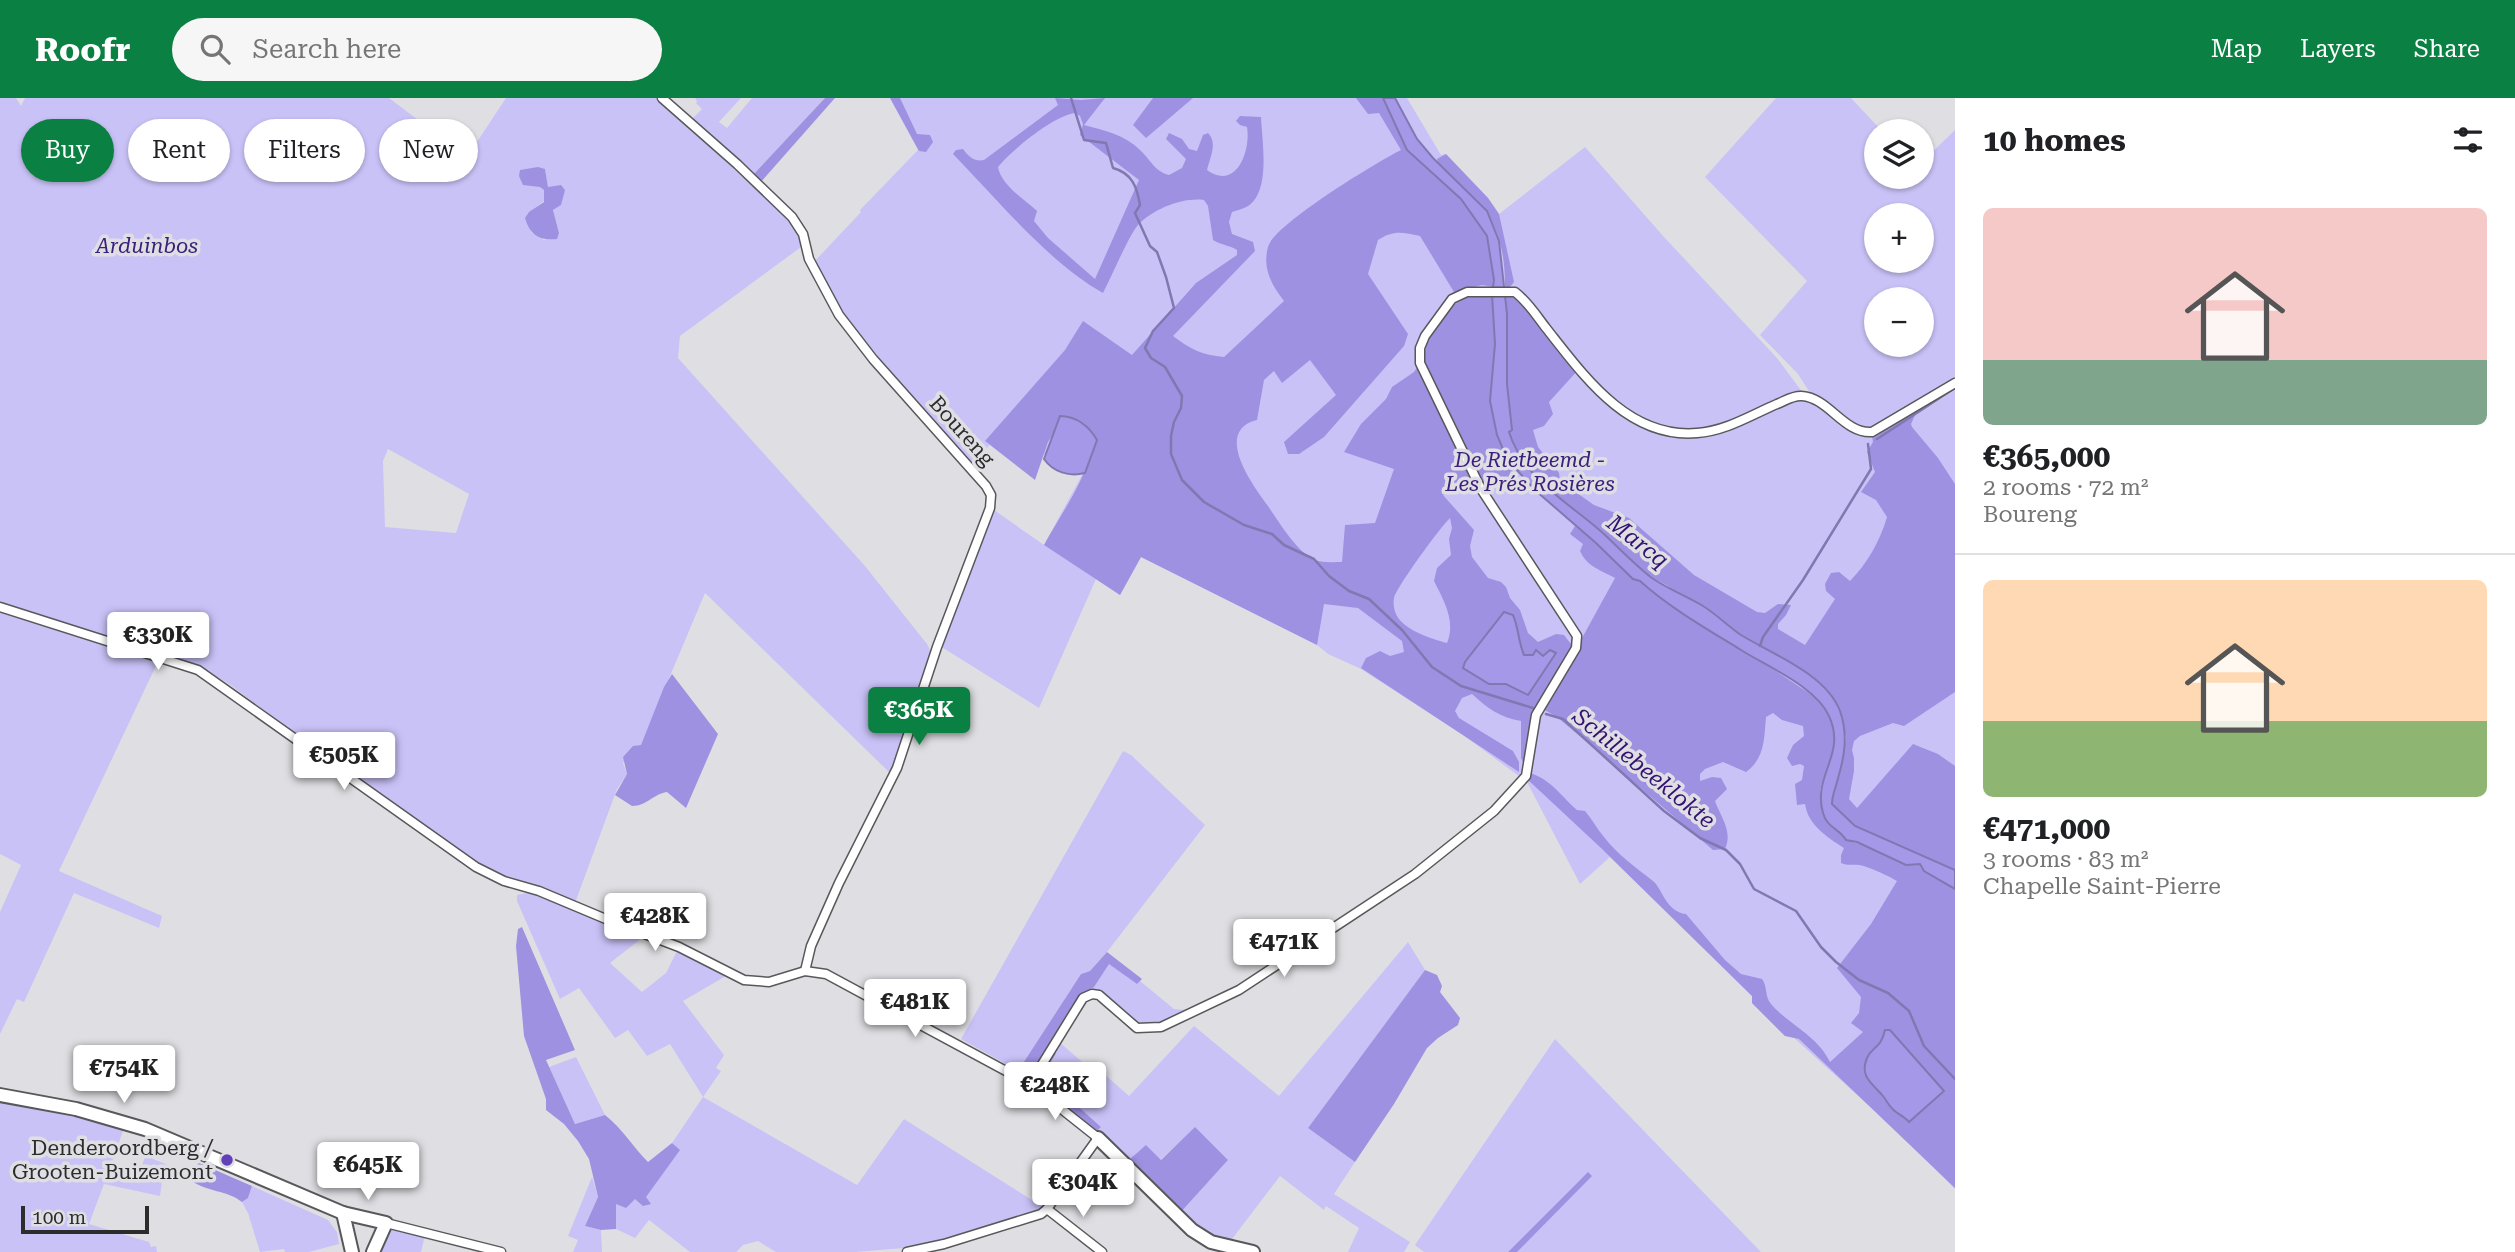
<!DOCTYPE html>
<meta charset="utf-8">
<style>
:root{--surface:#fff;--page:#f6f6f6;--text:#202124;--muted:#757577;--line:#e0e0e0;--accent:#0b8043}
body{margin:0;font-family:"Roboto Serif",serif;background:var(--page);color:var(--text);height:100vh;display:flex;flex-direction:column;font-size:26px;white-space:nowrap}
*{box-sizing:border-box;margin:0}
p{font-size:23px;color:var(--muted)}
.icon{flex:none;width:38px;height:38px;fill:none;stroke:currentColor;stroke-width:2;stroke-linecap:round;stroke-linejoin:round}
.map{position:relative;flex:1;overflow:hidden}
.details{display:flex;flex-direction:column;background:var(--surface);width:560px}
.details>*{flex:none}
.hud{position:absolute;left:21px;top:21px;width:665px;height:63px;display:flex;gap:14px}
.controls{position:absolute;left:1864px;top:21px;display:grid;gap:14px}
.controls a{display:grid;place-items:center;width:70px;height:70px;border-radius:50%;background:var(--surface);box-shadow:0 2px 5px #0004;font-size:35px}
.scale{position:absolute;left:21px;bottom:18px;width:128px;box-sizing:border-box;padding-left:7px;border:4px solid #2c2c2d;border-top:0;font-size:19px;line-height:24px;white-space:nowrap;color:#2c2c2d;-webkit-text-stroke:5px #dfdfe3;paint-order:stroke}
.price{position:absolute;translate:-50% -60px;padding:0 16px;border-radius:7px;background:#fff;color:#222;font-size:23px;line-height:46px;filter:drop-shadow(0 2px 4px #0008)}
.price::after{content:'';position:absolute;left:50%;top:42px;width:21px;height:16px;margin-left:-10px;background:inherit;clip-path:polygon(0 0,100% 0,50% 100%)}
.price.current{background:var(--accent);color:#fff}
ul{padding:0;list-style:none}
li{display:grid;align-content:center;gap:14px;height:371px;padding:0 28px}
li+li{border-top:2px solid var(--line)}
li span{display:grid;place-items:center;height:217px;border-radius:10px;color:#555}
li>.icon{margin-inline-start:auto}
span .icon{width:126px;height:126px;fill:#fffc;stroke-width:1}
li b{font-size:30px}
h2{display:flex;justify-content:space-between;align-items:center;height:84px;padding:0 28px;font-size:30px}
.tag{padding:0 24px;border-radius:32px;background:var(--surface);box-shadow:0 2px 5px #0004;font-size:24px;line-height:63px}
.tag.current{background:var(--accent);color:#fff}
header{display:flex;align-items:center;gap:42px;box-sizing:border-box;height:98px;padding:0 35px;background:var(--accent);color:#fff}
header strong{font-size:33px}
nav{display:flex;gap:38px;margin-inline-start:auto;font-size:24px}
.search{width:490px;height:63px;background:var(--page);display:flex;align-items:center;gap:18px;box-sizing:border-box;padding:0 24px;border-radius:38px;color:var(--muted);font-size:26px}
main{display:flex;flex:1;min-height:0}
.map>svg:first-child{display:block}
.green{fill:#c9c2f7;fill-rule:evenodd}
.forest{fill:#9e91e2;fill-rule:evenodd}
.water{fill:#a598e9;stroke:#8178b1;stroke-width:2}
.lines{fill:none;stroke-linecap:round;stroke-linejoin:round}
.stream{stroke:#8178b1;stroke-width:2.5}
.street-casing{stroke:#58585b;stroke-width:11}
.secondary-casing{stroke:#58585b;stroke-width:16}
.street{stroke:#fff;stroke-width:8}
.secondary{stroke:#fff;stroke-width:12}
.poi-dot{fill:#6140b8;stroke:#dfdfe3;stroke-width:2.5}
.labels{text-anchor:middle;stroke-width:7;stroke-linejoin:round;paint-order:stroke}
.park-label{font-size:21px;font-style:italic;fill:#3c207d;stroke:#dfdfe3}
.street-label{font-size:21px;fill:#2c2c2d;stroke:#dfdfe3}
.poi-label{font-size:21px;fill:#2c2c2d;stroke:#dfdfe3;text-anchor:end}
.water-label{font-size:23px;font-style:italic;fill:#331271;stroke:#dfdfe3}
</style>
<header>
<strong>Roofr</strong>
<div class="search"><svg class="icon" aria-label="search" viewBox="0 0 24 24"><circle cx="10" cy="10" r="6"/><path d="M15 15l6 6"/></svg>Search here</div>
<nav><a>Map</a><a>Layers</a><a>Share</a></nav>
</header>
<main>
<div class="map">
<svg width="1955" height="1154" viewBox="0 0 1955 1154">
<rect width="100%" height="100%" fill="#dfdfe3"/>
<!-- green -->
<g class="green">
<path d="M0,0H16L21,8L25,0H389L467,59L506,0H657L783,116L799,138L801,149L680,238L678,260L865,468L927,546L931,554L890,675L705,495L641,647L623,665L627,676L617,691L575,805L540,789L509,781L478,764L286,629L232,588L199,567L162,555L59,773L162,818L159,830L74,795L24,904L17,901L0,936V814L21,767L0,756ZM545,71L548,90L561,107L553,112L559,135L544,142L531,134L534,111L544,103V92L540,89L530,86ZM388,351L469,396L456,435L385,429L383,363Z"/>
<polygon points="695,0 741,0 719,24 727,30 752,0 825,0 752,78 690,23 702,11 696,5 697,3"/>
<polygon points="890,0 1407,0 1441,57 1446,56 1488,100 1499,116 1585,49 1664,139 1777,260 1803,295 1872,338 1912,313 1916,317 1955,292 1955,1091 1898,1034 1793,939 1785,938 1752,905 1752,898 1610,759 1580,786 1527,684 1463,637 1361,571 1328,556 1317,547 1141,459 1120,497 1096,481 1039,610 940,548 992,413 994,412 1044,447 1088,366 985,343 990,347 969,366 845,219 814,164 861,114 860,112 918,52"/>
<path d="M1776,0H1851L1882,33H1876V79H1922V64L1955,32V282L1873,331L1859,330L1812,298L1798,276L1760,237L1807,183L1705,79ZM1876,117H1922V163H1876ZM1876,201H1922V247H1876Z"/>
<polygon points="1123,653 1131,657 1205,727 1107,854 1090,873 1081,876 1018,973 961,941"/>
<polygon points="531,794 642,840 610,865 642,894 666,875 677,853 726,878 683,903 724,957 716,970 721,973 703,999 857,1087 904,1021 1043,1109 1035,1114 954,1139 904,1150 855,1154 776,1154 758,1143 743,1147 736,1154 690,1154 649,1122 635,1140 616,1131 616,1105 645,1099 679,1052 672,1045 703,999 670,946 647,958 628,932 615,940 579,890 560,901 517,803 517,797"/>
<polygon points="1408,844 1425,872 1308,1030 1355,1064 1334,1096 1410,1144 1404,1154 1348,1154 1359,1130 1326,1108 1324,1112 1280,1078 1229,1145 1203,1135 1180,1115 1228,1062 1195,1030 1160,1062 1129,1062 1097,1033 1101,1029 1043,977 1056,957 1053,954 1058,943 1089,970 1093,966 1129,998 1194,928 1279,998"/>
<path d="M1109,865L1137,886L1140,883L1174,911L1188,912C1121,946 1140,910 1091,890Z"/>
<polygon points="1555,941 1761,1154 1517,1154 1588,1074 1508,1154 1424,1154 1415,1147"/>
<polygon points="576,959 605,1017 575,1026 549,969"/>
<polygon points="0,1001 84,1018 123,1033 110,1069 138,1079 147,1053 153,1061 168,1067 163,1076 160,1098 104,1086 89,1126 149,1144 151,1149 156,1148 157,1154 0,1154"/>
<polygon points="592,1079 598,1099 585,1128 601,1132 602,1154 573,1154 578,1142 568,1138"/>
<polygon points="252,1088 328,1122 337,1134 339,1146 309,1154 285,1154 284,1151 260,1154 248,1115 242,1104 248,1100"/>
<polygon points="392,1129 425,1137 421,1154 379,1154"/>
</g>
<!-- forest -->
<g class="forest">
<polygon points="825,0 835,0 760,85 752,78"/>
<polygon points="890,0 900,0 917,36 930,37 933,44 926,54 919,53"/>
<path d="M1055,0L1081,2L1105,0L1084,27C1104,32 1125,37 1140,52C1151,62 1154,73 1169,77L1182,70L1186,61L1166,41L1169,35L1182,41L1189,51L1197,53L1203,37L1208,35C1218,45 1210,59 1207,72C1236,93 1251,53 1247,29L1240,27L1236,23L1240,18L1261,19C1262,43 1271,93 1248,108C1243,111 1237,112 1232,114L1229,124L1232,136L1253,144L1255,153L1173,238C1190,251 1202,257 1224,259L1284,203C1272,187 1262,171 1268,149C1273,127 1377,64 1401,52L1379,15L1368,16L1356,0H1383L1407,52L1461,101L1487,138L1493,168L1494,189L1482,187L1454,194L1420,138C1402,134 1393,132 1378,142L1368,176L1408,236L1404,248L1324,339L1299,356H1288L1284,344L1336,297L1310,262L1282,285L1274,273L1264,282L1257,322C1212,333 1254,389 1268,408C1279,424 1297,454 1315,462C1322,465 1334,464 1342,464L1345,427L1375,425L1394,371L1344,354L1361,326L1386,301L1392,289L1414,274L1424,259L1427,244L1450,209L1468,199L1492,196L1495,246L1490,303L1505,356L1516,371L1510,374L1515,383C1500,389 1503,389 1491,380L1443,397L1474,432L1470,448L1472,459L1488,480L1501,484L1506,489L1510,500L1520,512L1528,535L1538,544L1556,536L1564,537L1574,550L1539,607L1526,671L1521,660V623C1501,620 1487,610 1472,596L1462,600L1455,613L1459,620L1513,653L1519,664V674L1361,570L1366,560L1380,553L1390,558L1404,554L1402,543L1358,510L1324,506L1317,547L1141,459L1120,497L1044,447C1063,412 1091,376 1094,336L1082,325L1065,318L1048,344L1035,382L985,343L1065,252L1083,223L1132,257L1196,185L1237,157V152C1229,147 1221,147 1213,142L1208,108L1204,102C1183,99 1153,111 1138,127C1129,137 1111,180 1103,195C1049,165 997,101 953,56L956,52L963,51C969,59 974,64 984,62L1058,7ZM1075,15L1080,18L1083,26L1080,37L1139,82L1095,181L1048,140L1034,123L1037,113C1024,101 1001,87 998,69C1012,52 1053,18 1075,15ZM1450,420L1452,430L1449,441L1451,457L1437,470L1434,483C1444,503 1456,523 1447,545C1432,541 1403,532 1396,516C1394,512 1393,505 1394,500C1398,487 1439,431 1450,420Z"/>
<polygon points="1153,0 1193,0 1146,40 1133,27"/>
<path d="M1446,56L1488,100L1499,116L1514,184L1509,190L1505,189C1505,121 1482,109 1438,65L1437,61Z"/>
<path d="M538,69L545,71L548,89L561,87L565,92L561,107L553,112L559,135L557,141C539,143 530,137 525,120L529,114L544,104V92L540,89L523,87L519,78L520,72Z"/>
<path d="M1509,197L1517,198L1578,272L1549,304L1553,316L1544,328L1533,332L1538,349L1559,375L1560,383L1594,407L1629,420L1694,477L1757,514L1765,515L1778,506L1791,507L1786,517L1778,526V531L1805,547L1835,501L1826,493L1825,486L1831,475L1839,474L1850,483C1867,466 1880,443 1887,419L1876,402L1861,394L1875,374L1867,354L1873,344L1872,338L1912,313L1915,317L1911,326L1912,329L1938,360L1955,386V594L1904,628L1893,625L1860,638L1854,643L1852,652L1854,660V673L1849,701L1857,710L1913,646L1938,656L1955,668V772L1855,728L1832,706V695L1843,662L1846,639L1825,591L1782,560L1743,538L1703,508L1676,496L1668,488L1653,480L1618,452L1605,437L1545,390L1517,354L1509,334L1512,332L1507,286V216L1504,200Z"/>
<path d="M1575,428L1596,445L1633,481L1640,483L1815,599C1832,617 1841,639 1831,664C1828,674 1821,683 1820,694C1820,705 1828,720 1832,730L1844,737L1847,742L1920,766L1921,770L1955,791V1090L1799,941L1785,938L1752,905V898L1601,750L1527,681L1529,675C1550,680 1562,699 1577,712L1585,713C1592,721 1597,731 1604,739C1617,756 1636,770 1653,783C1662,790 1666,814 1686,816L1725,862L1741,876L1762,881C1768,889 1764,897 1771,906C1788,926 1817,937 1830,964L1863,934L1851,925L1859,915L1861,899L1837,870L1871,826L1897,783C1891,779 1865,767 1859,767C1851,766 1849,768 1841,765V757L1844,750C1827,739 1808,727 1805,706L1797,707L1795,686L1802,682L1804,668L1800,666L1792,668L1787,660L1793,647L1804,638L1803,628L1782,622L1773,615L1766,619C1764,641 1765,660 1746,674L1723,664L1705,671L1700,676V683L1712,679L1721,680L1727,691L1715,703C1721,720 1733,733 1725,751L1713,752L1594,650L1557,619L1543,611L1615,480C1601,472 1587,469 1580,453L1583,446L1570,436Z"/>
<path d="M672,576L718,636L686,710L667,694C653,696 647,708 632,708L615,697L627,676L623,659L633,648L641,647L664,589Z"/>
<path d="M522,829L575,952L546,962L575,1026L605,1017C622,1030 633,1049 648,1064L672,1045L680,1052L646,1099L651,1106L643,1108L635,1101L626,1110L616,1106V1131L601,1132L585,1128L598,1099L589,1061L578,1043L564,1026L546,1012V1001L524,938L516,848L518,831Z"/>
<polygon points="1107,854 1142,881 1137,886 1109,866 1094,889 1079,898 1048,950 1056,956 1043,977 1101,1029 1097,1033 1018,973 1081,876 1090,873"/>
<polygon points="1425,872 1437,877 1442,888 1440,894 1460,920 1458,927 1438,940 1427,950 1394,1006 1355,1064 1308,1030"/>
<polygon points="1195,1029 1228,1062 1180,1115 1129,1062 1146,1047 1161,1062"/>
<path d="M199,1065L252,1088L248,1100L242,1104C227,1092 207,1094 192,1083L190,1074Z"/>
<polygon points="1588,1074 1592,1078 1517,1154 1508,1154"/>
</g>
<!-- water -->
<g class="water">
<path d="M1383,0H1395L1417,41L1433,60L1487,113L1499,143L1507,216V286L1512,332L1509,334C1525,383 1570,405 1605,437C1621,452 1635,467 1652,480C1668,491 1686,498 1703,508C1716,516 1728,528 1741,537C1772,556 1826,576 1840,613C1848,636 1845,657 1838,680C1836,690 1832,696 1832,706L1855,728L1955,772V791L1924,773L1920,766L1906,767L1857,744L1846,742C1840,731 1827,730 1823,715C1812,677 1847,657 1829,618C1816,589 1768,569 1741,552C1707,531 1670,510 1640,483L1633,481L1596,445L1536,393L1516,371L1505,356L1497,337L1490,303L1495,246L1492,196L1494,182L1487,138L1461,101L1407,52Z"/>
<path d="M1060,318C1076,318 1089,328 1097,342L1085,375C1069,379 1053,374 1044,361Z"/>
<path d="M1504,514L1513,517C1519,531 1518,543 1524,557H1533L1536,552L1543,558L1550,552L1556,555L1528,597L1506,586H1489L1463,570L1465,564Z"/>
<path d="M1885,932H1890L1944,993L1909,1024C1905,1019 1900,1017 1896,1014C1889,1009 1887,1003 1883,998C1873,986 1859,979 1867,960C1872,948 1881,951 1885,932Z"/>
</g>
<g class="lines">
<!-- stream -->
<g class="stream">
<path d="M1071,0L1084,42L1106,45L1113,70C1132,75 1137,89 1140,107L1135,115L1150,148L1157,154L1166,179L1174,210L1153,233L1145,250L1151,260L1165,269L1182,298L1181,310L1174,324L1171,338V356L1182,382L1204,404L1244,427L1272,436L1284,447L1314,461L1329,478L1349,493L1369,501L1402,532L1432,569L1461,588L1533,610"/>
<polyline points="1877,341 1955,290"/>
<polyline points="1760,548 1763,539 1803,482 1871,371 1868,346"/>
<polyline points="1546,616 1563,621 1664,713 1700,740 1726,752 1740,766 1754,791 1796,813 1821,849 1836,864 1859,882 1888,895 1909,913 1924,948 1955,981"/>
</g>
<defs>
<g id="street">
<polyline points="662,0 737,66 792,119 803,136 809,161 839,217 873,261 986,388 991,397 990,410 937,549 897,670 839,785 811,848 805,873"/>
<polyline points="0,509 198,572 476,769 504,783 539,793 613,824 679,849 744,882 769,884 805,873 826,876 1030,986 1098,1040 1047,1111 1041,1116 944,1146 907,1154"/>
<path d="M1030,986L1083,900L1092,896L1099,897L1137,930L1161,929L1239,892L1415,776L1494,713L1526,678L1536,617L1576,550L1577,538L1481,391L1420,265V250L1425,238L1452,201L1467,194H1515C1528,204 1536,217 1546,230C1584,278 1628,341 1697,335C1726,333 1751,317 1777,306C1785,303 1793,297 1802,298C1829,300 1844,336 1872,334L1955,285"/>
<polyline points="1047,1111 1102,1154"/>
<polyline points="386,1125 501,1154"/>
</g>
<g id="secondary">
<polyline points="0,997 76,1011 145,1031 343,1115 386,1125 373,1154"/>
<polyline points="1098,1040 1192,1132 1211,1144 1253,1154"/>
<polyline points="343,1115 352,1154"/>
</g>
</defs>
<!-- street casing -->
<use href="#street" class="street-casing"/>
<!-- secondary casing -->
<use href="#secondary" class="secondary-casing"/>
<!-- street -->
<use href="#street" class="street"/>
<!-- secondary -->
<use href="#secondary" class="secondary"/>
</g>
<!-- markers -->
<circle class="poi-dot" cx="227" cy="1062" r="7"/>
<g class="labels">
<!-- park labels -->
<g class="park-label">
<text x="147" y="155">Arduinbos</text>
<text x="1530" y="369">De Rietbeemd -<tspan x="1530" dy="24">Les Prés Rosières</tspan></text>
</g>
<!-- street labels -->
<g class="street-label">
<text transform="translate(962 333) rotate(48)" y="7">Boureng</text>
</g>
<!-- poi labels -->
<g class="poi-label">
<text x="213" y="1057">Denderoordberg /<tspan x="213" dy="24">Grooten-Buizemont</tspan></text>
</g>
<!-- water labels -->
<g class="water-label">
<text transform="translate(1638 443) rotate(38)" y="8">Marcq</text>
<text transform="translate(1644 670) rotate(39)" y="8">Schillebeeklokte</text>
</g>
</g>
</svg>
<div class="controls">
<a><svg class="icon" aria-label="layers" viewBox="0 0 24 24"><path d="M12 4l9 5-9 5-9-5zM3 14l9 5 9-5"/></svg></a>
<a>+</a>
<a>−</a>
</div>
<div class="scale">100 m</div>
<b class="price" style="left:158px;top:574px">€330K</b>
<b class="price current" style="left:919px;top:649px">€365K</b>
<b class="price" style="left:344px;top:694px">€505K</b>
<b class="price" style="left:655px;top:855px">€428K</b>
<b class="price" style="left:1284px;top:881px">€471K</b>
<b class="price" style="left:915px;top:941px">€481K</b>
<b class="price" style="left:124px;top:1007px">€754K</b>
<b class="price" style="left:1055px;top:1024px">€248K</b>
<b class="price" style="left:368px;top:1104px">€645K</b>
<b class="price" style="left:1083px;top:1121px">€304K</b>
<div class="hud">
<a class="tag current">Buy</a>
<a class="tag">Rent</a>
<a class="tag">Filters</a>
<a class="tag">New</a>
</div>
</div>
<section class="details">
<h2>10 homes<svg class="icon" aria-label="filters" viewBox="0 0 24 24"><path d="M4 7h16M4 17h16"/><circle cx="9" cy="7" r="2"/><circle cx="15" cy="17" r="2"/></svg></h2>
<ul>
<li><span style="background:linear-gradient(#f6c9c9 70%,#7fa58c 0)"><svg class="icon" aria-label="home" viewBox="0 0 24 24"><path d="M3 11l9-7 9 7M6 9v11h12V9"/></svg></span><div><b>€365,000</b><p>2 rooms · 72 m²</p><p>Boureng</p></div></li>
<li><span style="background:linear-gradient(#ffd9b3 65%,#8fb573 0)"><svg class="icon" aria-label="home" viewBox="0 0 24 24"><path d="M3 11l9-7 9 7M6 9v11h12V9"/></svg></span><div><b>€471,000</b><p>3 rooms · 83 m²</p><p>Chapelle Saint-Pierre</p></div></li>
</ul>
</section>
</main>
